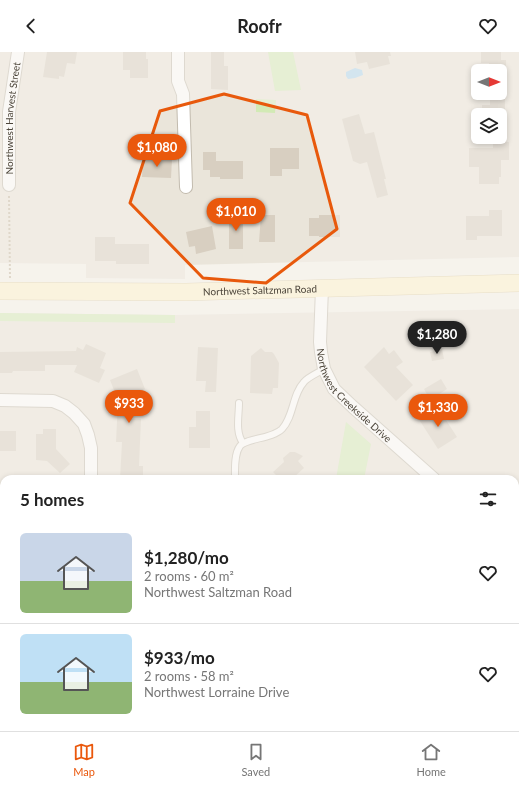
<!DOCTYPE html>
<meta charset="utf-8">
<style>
:root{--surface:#fff;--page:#f6f6f6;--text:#222;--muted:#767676;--line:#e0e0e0;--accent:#ea580c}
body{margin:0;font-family:Lato,sans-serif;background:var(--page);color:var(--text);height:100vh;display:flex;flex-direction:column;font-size:15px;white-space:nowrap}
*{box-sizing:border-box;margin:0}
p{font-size:13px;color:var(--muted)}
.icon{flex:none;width:22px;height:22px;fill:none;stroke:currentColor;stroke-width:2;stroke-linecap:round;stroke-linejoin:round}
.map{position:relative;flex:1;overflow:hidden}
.details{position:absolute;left:0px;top:423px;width:519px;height:256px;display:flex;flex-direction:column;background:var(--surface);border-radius:12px 12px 0 0;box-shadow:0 2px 6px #0003}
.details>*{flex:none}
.needle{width:26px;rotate:90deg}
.tools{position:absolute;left:471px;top:12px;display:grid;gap:8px}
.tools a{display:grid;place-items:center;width:36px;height:36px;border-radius:6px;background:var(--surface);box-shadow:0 2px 6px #0003;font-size:20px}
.price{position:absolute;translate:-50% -34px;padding:0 9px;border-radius:14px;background:var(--accent);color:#fff;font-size:13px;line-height:26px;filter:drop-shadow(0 1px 2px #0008)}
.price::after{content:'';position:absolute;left:50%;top:24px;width:12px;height:9px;margin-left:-6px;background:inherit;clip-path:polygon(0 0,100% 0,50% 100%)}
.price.on{background:#222;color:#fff}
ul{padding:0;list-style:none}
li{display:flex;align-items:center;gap:12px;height:100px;padding:0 20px}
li+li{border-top:1px solid var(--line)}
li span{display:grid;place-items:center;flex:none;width:112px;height:80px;border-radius:6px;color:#555}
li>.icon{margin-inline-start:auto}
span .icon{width:48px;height:48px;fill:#fffc;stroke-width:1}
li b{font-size:17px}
h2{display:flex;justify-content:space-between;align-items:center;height:48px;padding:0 20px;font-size:17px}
header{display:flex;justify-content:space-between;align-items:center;height:52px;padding:0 20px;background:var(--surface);font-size:18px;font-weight:700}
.menu{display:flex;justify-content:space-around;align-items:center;height:56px;border-top:1px solid var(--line);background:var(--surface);font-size:11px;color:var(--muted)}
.menu a{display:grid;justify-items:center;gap:2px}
.menu .on{color:var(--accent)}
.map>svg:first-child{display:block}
.residential{fill:#eae5da;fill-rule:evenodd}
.green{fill:#d2eab5}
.water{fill:#a9d4f2}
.building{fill:#d8cfc1}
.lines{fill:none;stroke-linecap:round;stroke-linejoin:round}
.lane-casing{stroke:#c2bbae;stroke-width:8}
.street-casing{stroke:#c2bbae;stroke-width:14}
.secondary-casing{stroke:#d6c79b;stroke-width:18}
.path{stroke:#c4b79f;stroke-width:2;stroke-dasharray:2 2;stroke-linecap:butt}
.lane{stroke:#fff;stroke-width:6}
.street{stroke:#fff;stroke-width:12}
.secondary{stroke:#fff3cd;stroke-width:17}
.marked{fill:none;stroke:#e8590c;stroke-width:3;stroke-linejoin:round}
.labels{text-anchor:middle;stroke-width:4;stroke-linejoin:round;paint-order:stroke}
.street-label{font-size:10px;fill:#4b4439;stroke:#fff}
</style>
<header><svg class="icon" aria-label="back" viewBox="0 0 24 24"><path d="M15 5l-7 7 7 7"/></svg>Roofr<svg class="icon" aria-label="heart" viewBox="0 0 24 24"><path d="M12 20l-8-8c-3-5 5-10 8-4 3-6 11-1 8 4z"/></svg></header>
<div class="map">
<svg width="519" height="679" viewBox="0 0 519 679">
<rect width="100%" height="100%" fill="#f6f3ec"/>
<!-- residential -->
<g class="residential">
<path d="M0,0H519V205L185,213V227L86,226V212L0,211ZM478,19H500V41H478ZM478,63H500V85H478Z"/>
<polygon points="519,257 519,679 155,679 155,675 515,675 515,427 4,427 4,675 145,675 143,679 0,679 0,261 175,263"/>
</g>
<!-- green -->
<g class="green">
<polygon points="268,0 293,0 301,38 275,39"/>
<polygon points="256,47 276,48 275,61 256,60"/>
<polygon points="0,261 175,263 175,271 0,269"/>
<polygon points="346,370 371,392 364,427 336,427"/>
</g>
<!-- water -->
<polygon class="water" points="355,16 362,18 363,23 355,26 348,27 346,24 346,20"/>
<!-- building -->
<g class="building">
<polygon points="47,0 77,0 75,12 67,11 64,25 59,24 59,27 43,25"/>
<polygon points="123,0 146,0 146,7 148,7 148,26 130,26 130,18 123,18"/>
<polygon points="211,0 224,0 224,14 228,14 228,38 211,37"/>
<polygon points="355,0 390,0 391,4 388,4 390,12 369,17 367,10 357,12"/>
<polygon points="481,0 501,0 501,8 506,8 506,19 489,19 489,11 481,11"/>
<polygon points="490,41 505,41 505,63 482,63 482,53 490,53"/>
<polygon points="359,62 365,82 374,80 386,127 384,127 388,143 377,146 367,110 360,112 353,109 342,67"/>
<polygon points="493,90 509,90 509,108 501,108 501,125 499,125 499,132 479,132 479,115 469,115 469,96 493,96"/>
<polygon points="270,96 299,96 299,117 282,117 282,124 270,124"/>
<polygon points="203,100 216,100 216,109 243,109 243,127 220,127 220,125 210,125 210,118 203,118"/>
<polygon points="143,106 172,107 171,126 142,125"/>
<polygon points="489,158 502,158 502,184 477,184 477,188 466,188 466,164 489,164"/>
<rect x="229" y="163" width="14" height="34"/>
<polygon points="261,163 275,163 275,190 259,190"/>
<polygon points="319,163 340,163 340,185 319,185 319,184 309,184 309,166 319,166"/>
<polygon points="212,174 216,197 196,202 195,194 189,195 186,180"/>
<polygon points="95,185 115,185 115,192 149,192 149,212 116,212 116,209 95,209"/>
<polygon points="86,292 106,301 100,316 105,318 99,331 74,320 77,313 45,313 45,319 13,319 12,321 0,321 0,300 76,299 77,295 83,298"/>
<polygon points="198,295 218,296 216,340 205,340 206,329 196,329"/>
<polygon points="384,295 389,302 394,298 403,310 396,315 413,333 396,349 364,315"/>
<polygon points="261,296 265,300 272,300 274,302 279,311 278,336 273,336 272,342 250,341 251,304"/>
<polygon points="442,297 444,307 432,309 430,300"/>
<polygon points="137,317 145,337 131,343 133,348 132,367 141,367 139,414 143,414 143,427 120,427 122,390 116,390 118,348 110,328"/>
<polygon points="441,327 447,337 430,348 424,337"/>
<polygon points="437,354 457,385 438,397 418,366"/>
<polygon points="196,359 210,359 210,396 189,396 189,375 196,375"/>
<polygon points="43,377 56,377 56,397 70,412 60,421 47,409 36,408 36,382 43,382"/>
<rect x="0" y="379" width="16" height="20"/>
<polygon points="290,400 295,400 303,404 298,409 304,416 292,427 280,427 273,420 284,410 283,406"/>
</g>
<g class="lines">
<defs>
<g id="lane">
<path d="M239,351C239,364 235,380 243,391"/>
<path d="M235,427C235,417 234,402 240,394C246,386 272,387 282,377C294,364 292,343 304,330C308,325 318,321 324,317"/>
</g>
<g id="street">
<polyline points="178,0 178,29 183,42 186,135"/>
<path id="s1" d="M9,133V60L18,0"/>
<path id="s2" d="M322,236L320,290L321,300L324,317L334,337L353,355L434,427"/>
<polyline points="0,348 53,349 65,354 74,361 84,372 88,383 91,396 91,427"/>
<polyline points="0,501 4,500"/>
<polyline points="515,510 519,518"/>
<polyline points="515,609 519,597"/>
<polyline points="0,655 4,656"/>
<polyline points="514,675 516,679"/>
</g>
<g id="secondary">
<path id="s3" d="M0,239L186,240L519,231"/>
</g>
</defs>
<!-- lane casing -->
<use href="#lane" class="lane-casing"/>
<!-- street casing -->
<use href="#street" class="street-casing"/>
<!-- secondary casing -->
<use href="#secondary" class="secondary-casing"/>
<!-- path -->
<polyline class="path" points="9,144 10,226"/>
<!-- lane -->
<use href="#lane" class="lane"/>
<!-- street -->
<use href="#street" class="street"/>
<!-- secondary -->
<use href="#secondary" class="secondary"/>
</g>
<!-- marked area -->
<path d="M0 0H519V679H0ZM224,42L307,63L337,177L266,231L203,226L130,151L160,59Z" fill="#f6f3ec" fill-opacity=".55" fill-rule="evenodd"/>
<path class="marked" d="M224,42L307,63L337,177L266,231L203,226L130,151L160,59Z"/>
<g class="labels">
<!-- street labels -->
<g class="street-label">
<text dy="4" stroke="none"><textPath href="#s1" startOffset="67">Northwest Harvest Street</textPath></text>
<text dy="4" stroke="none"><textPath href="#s3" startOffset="260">Northwest Saltzman Road</textPath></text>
<text dy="4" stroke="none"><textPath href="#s2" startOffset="120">Northwest Creekside Drive</textPath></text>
</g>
</g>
</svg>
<div class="tools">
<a><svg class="needle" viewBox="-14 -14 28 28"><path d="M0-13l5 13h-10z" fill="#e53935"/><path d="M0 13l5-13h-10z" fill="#767676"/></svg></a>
<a><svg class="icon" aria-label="layers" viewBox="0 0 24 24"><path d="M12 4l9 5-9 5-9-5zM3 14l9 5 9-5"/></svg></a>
</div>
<b class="price" style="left:157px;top:116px">$1,080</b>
<b class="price" style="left:236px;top:180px">$1,010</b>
<b class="price on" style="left:437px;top:303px">$1,280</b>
<b class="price" style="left:129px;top:372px">$933</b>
<b class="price" style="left:438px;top:376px">$1,330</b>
<section class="details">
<h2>5 homes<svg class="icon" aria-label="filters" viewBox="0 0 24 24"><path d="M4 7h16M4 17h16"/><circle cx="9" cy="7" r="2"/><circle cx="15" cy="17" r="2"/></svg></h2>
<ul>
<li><span style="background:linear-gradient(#c9d6e8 60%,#8fb573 0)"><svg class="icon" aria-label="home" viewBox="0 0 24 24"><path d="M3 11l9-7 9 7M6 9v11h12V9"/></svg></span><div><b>$1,280/mo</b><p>2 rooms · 60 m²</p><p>Northwest Saltzman Road</p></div><svg class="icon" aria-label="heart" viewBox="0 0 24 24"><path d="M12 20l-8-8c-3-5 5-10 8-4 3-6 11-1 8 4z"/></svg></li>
<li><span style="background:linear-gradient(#bfe0f5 60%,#8fb573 0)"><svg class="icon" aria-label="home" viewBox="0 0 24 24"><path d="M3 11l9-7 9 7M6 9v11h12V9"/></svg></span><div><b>$933/mo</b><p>2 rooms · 58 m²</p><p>Northwest Lorraine Drive</p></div><svg class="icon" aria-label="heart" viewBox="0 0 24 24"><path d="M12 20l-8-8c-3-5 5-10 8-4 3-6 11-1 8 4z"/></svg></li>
</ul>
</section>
</div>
<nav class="menu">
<a class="on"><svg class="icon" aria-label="map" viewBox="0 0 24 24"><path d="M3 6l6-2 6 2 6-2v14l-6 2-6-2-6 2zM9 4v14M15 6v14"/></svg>Map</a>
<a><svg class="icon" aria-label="saved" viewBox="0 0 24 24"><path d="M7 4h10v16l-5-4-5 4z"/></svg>Saved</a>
<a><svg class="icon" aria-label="home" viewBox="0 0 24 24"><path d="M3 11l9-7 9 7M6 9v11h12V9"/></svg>Home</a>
</nav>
